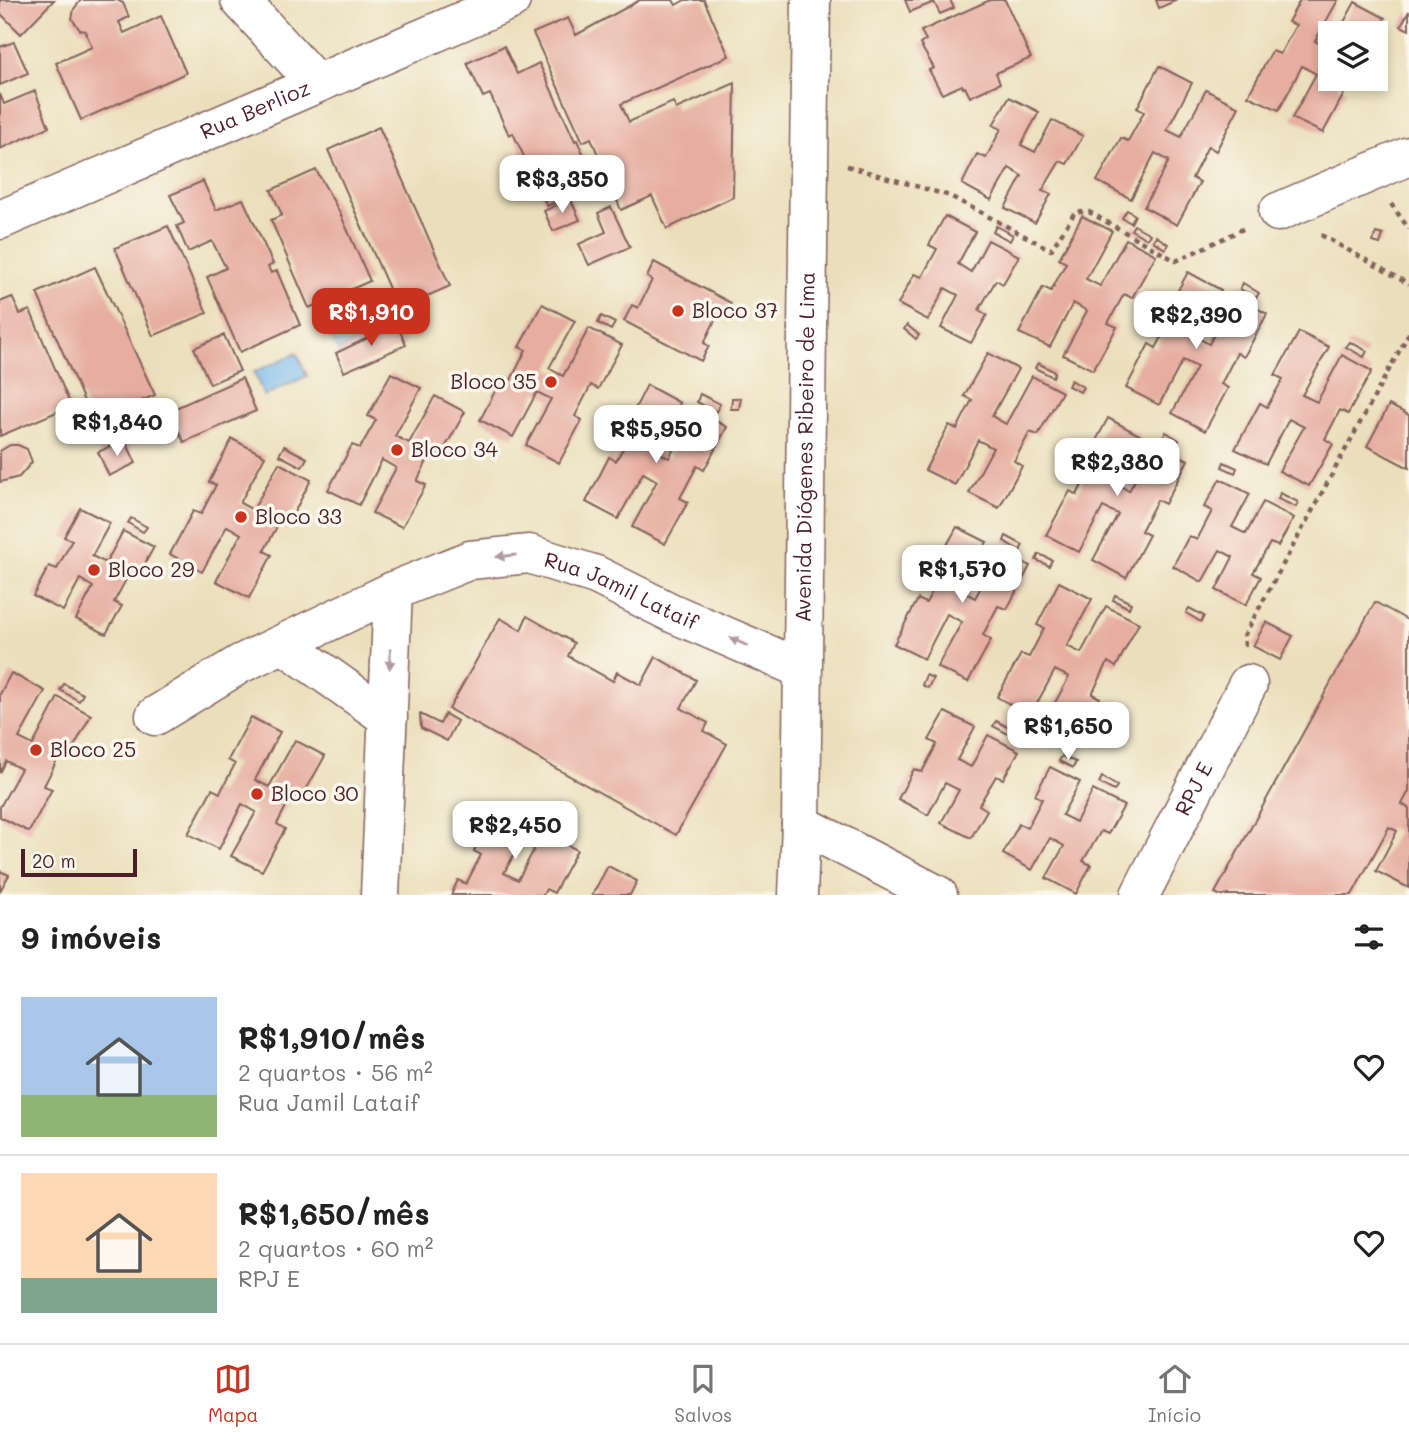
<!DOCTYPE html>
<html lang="pt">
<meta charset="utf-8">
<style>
:root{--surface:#fff;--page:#f2f2f2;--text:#222;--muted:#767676;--line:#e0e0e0;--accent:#c8321e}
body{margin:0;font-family:Mali,sans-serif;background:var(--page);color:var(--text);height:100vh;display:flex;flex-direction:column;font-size:26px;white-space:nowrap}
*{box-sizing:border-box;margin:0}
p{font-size:23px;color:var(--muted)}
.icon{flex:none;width:38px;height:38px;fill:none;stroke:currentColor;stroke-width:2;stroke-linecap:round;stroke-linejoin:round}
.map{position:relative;height:895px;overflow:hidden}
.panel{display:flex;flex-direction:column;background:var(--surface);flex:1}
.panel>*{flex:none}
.controls{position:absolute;left:1318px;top:21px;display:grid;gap:14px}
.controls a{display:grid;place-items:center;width:70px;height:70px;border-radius:0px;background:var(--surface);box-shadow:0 4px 10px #0003;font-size:35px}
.scale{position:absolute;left:21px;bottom:18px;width:116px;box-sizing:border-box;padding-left:7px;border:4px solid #4a1f2b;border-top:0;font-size:19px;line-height:24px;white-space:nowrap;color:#4a1f2b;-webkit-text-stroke:5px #fbf7ec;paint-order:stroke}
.price{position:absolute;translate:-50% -60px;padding:0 16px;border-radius:14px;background:#fff;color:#222;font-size:23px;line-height:46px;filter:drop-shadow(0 2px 4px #0008)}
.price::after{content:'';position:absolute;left:50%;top:42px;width:21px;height:16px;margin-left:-10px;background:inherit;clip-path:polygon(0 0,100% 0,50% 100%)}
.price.current{background:var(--accent);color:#fff}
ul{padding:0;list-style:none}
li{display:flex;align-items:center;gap:21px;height:175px;padding:0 21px}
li+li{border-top:2px solid var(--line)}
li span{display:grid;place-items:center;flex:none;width:196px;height:140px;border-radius:0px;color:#555}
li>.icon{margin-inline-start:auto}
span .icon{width:84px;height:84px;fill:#fffc;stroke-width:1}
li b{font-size:30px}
h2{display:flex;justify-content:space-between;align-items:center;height:84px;padding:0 21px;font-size:30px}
.dock{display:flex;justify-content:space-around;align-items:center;height:98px;border-top:2px solid var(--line);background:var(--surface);font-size:19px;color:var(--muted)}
.dock a{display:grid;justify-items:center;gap:4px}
.dock .current{color:var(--accent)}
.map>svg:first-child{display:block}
.water{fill:#77b9ec;stroke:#606c8c;stroke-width:2}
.building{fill:#e6ada0}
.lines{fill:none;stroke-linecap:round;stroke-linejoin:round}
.minor-casing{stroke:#82625d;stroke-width:41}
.secondary-casing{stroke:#82625d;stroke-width:41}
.path{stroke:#82625d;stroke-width:4.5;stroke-dasharray:5 5;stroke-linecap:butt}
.minor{stroke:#fff;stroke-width:38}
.secondary{stroke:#fff;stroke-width:38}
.oneway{fill:#ae9aa0}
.poi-dot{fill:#c8321e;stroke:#fbf7ec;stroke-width:2.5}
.labels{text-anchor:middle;stroke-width:7;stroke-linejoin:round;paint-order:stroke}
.street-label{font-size:21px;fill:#4a1f2b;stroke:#fbf7ec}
.poi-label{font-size:21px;fill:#4a1f2b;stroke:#fbf7ec;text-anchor:start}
</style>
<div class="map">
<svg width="1409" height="895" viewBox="0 0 1409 895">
<rect width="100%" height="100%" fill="#fbf7ec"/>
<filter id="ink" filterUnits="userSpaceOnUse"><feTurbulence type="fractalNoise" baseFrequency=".0143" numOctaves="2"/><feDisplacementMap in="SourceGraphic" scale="14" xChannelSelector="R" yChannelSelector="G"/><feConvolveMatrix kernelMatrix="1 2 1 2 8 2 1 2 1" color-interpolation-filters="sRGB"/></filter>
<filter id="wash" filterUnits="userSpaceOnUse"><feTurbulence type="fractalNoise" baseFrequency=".00686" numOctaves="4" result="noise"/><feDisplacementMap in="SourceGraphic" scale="28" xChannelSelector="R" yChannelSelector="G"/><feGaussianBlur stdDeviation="1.57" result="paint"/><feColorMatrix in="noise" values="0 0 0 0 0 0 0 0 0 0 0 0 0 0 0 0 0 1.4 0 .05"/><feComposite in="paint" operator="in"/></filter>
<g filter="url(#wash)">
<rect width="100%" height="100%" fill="#ebdfbb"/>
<!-- water -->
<g class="water">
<polygon points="341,304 358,341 338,351 320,311"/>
<polygon points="297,353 307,376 264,396 254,372"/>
</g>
<g id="blocks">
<!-- building -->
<g class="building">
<polygon points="0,0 54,0 21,34 0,13"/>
<polygon points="81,0 117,0 123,3 129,17 119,22 124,33 161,16 186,73 81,120 56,63 92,47 85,31 80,30 72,19 74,9"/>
<polygon points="640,0 673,0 676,5 685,0 704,0 729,56 621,104 629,122 673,102 676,109 735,83 733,197 667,229 652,196 621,210 591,138 583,142 533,33 568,18 576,35"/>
<polygon points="905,0 950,0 954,8 940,14 934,2 910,12"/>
<polygon points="990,0 1005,0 1031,58 996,73 1000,83 970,97 965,87 963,88 962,85 942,94 929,70 934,68 920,44 926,40 921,31"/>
<polygon points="1156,0 1177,0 1159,8"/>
<polygon points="1300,0 1338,0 1315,41 1330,49 1330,79 1342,79 1337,87 1346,90 1323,133 1292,118 1316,74 1302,66 1279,110 1248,96 1272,51 1280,54 1296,25 1288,22"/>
<polygon points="1355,2 1385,18 1376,33 1338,33"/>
<polygon points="1409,11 1409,30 1401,26"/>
<polygon points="14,42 28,73 0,85 0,47"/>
<polygon points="504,46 517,74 539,63 575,141 577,140 597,184 547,206 513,133 509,135 490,94 483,97 467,63"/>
<polygon points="1159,66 1192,83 1167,130 1181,137 1206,90 1239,107 1216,151 1208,146 1192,178 1200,182 1177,225 1144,207 1169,161 1155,153 1131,199 1097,181 1121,138 1128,141 1144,112 1137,108"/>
<polygon points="35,91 49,127 0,149 0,94 4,104"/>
<polygon points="1009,97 1039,112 1021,145 1035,152 1052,120 1083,136 1067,164 1060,161 1042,191 1051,194 1035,223 1005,208 1022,176 1009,168 991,200 962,184 977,154 986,158 1001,129 993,125"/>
<polygon points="379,127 450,286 398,309 328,150"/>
<polygon points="316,170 340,213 370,281 309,308 271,220 282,215 271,190"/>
<polygon points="203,181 216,210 243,199 273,264 268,267 271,273 277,271 300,325 240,352 207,277 226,268 212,241 188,252 177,226 184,223 170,195"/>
<polygon points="570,198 580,220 553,231 544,211"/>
<polygon points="611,207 630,247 589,265 579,244 606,232 598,213"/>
<polygon points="1127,210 1135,215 1131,223 1122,218"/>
<polygon points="945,216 975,232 958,264 971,272 988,240 1019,256 1003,284 996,280 979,310 987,315 971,343 941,328 958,295 945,288 928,320 898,304 914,274 922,277 937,249 929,245"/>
<polygon points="1082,216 1112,231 1086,279 1100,286 1126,239 1156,255 1132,298 1124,294 1108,323 1117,327 1093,370 1063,355 1087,311 1073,303 1050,347 1019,333 1043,287 1051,291 1066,263 1059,259"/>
<polygon points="1134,225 1150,234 1147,239 1131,230"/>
<polygon points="168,226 207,313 153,336 115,248"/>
<polygon points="996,226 1013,235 1010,241 993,232"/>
<polygon points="1376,233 1383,235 1380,244 1373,242"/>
<polygon points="1156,236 1168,244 1165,249 1153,241"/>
<polygon points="654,262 731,303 724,317 718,314 704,343 709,346 701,361 624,321 632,305 638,308 652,280 647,277"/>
<polygon points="95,267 155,395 93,422 37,293"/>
<polygon points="1188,272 1221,290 1195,336 1209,344 1235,296 1267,314 1244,357 1237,353 1221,384 1228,388 1205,431 1172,413 1197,367 1183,360 1159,405 1126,388 1149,344 1156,348 1172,318 1165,314"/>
<polygon points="1243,283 1259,293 1256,298 1240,289"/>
<polygon points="12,297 20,314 30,310 71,406 0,436 0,302"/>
<polygon points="542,304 575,321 549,368 563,376 589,328 622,345 598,389 591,385 575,416 582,420 559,463 526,445 551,399 537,392 513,437 480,420 503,376 511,380 526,350 519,347"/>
<polygon points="601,316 615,323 611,330 598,323"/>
<polygon points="397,324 406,345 344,372 336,353"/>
<polygon points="907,325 919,335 916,339 904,329"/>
<polygon points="1299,332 1329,347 1302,395 1317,402 1342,355 1372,371 1348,414 1340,410 1325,439 1333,444 1309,486 1279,471 1304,427 1289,419 1266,464 1235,449 1260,403 1267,407 1283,379 1275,375"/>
<polygon points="224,335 240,371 210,384 194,348"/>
<polygon points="1350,342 1367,351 1364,357 1346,347"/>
<polygon points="988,353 1018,369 992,416 1006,424 1032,376 1062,392 1038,435 1030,432 1014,461 1022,466 999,508 969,493 993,448 978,440 955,485 925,470 949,425 957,429 972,400 964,396"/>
<polygon points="1038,363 1055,372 1053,377 1035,368"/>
<polygon points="391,373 421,388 395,436 409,443 435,396 465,412 441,455 432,451 417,481 426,485 402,527 372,513 396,468 382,460 359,505 328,490 352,445 360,448 376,420 368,416"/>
<polygon points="242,378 256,411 184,442 169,411"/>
<polygon points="1071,380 1083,387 1080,392 1068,386"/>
<polygon points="647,385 680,403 655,450 669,458 694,409 727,427 704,470 697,466 680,498 688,502 665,544 632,527 657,481 643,473 618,519 586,502 609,457 616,461 632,432 625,428"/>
<polygon points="700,394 720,404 716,412 697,402"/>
<polygon points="732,398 741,398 739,409 731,409"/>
<polygon points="1389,405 1409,415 1409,468 1367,446"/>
<polygon points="1108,418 1141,436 1116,483 1129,491 1155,443 1188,460 1165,504 1157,500 1141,531 1149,535 1126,578 1093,560 1118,514 1103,507 1079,552 1046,535 1070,491 1077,495 1092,465 1085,461"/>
<polygon points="1166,432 1179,440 1176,445 1163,437"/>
<polygon points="232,439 265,456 240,503 253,510 279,463 311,480 288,524 281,519 264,551 272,555 249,598 216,581 241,534 227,526 202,572 170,554 193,511 201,514 216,485 209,482"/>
<polygon points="125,440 136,463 109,476 98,452"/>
<polygon points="10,445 18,445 27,449 32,462 19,477 0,482 0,451"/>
<polygon points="284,446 307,458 302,467 279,455"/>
<polygon points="1224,462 1237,468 1235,473 1222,467"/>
<polygon points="1220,479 1250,494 1232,527 1246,534 1263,502 1294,518 1278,546 1270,543 1253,573 1261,577 1246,605 1216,590 1233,557 1220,550 1202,582 1173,566 1189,536 1197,540 1212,511 1204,507"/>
<polygon points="1280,493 1298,502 1296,507 1278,499"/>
<polygon points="80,508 110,523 92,556 106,563 123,531 154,547 138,576 130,572 114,602 122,606 106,634 76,619 93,587 80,579 63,611 33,596 49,566 57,569 72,540 64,537"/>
<polygon points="131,518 147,527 143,532 128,523"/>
<polygon points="957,527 987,542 961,590 975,598 1001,550 1030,566 1007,609 998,606 983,635 991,640 968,682 937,667 962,622 947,614 924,659 894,644 918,599 926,603 941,575 933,570"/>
<polygon points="1006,536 1023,545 1020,551 1004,541"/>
<polygon points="1039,554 1052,560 1049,566 1036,560"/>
<polygon points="1059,582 1092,599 1067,646 1081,653 1106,606 1139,623 1116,667 1108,662 1092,694 1100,698 1077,741 1044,723 1069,677 1055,670 1030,716 997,697 1021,654 1029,657 1044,628 1037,625"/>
<polygon points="1115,595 1131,603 1129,608 1113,600"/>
<polygon points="1375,602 1409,621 1409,791 1402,804 1409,808 1409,888 1376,871 1397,831 1389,827 1352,895 1219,895 1215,893"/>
<polygon points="1189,608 1204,616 1201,622 1186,613"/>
<polygon points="527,616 574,643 568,656 613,681 617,672 641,685 656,657 696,680 681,708 708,723 704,731 727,744 676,835 449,709 500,618 521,630"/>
<polygon points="1266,622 1293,636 1280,660 1253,646"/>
<polygon points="11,673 45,691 19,738 33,745 58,697 91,715 68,758 60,754 44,786 52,789 29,832 0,817 0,807 21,769 6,761 0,773 0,694"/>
<polygon points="926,675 933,678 928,688 922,685"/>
<polygon points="64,684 83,694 79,701 60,690"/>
<polygon points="945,712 975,727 957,760 971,767 988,735 1019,751 1003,779 996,776 979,805 987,810 971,838 941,823 959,790 945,783 928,815 898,799 914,769 922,772 937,744 929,740"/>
<polygon points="420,714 440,724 445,714 457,721 447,741 421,728"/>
<polygon points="251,717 280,732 255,780 269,787 295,740 325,756 301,799 292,795 277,824 285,829 262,871 231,856 256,812 242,804 219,849 188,834 212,789 220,793 235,764 228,760"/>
<polygon points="996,721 1013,730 1010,735 993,726"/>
<polygon points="1017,732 1030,739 1027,744 1014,737"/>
<polygon points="1062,756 1076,762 1073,768 1059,761"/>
<polygon points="1050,767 1080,782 1062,815 1076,822 1093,790 1124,806 1108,834 1101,831 1083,861 1091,865 1076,894 1046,878 1064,846 1050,838 1032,870 1003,854 1019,824 1027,828 1042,799 1035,795"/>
<polygon points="1102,777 1117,786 1114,791 1099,783"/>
<polygon points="497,808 530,825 504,873 518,880 543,832 577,850 554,893 546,889 543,895 451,895 458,880 466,884 481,855 474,851"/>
<polygon points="608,866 637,881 630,895 592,895"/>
<polygon points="0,871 9,875 0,891"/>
</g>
</g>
</g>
<g filter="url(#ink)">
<use href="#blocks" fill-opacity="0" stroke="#82625d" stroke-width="2"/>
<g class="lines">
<defs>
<g id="minor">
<polyline points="240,0 316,83"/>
<polyline points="1278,212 1409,156"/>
<path id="s1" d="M0,220L511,0"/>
<polyline points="283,644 388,718"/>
<path id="s2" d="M155,716L240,664L393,591L470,560L529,554L596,575L672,613L802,669"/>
<polyline points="801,824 938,895"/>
<polyline points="380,895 393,591"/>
<path id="s3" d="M1140,895L1248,684"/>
</g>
<g id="secondary">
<path id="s4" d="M798,895L801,824L811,0"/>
</g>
</defs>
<!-- minor casing -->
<use href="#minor" class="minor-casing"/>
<!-- secondary casing -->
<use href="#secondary" class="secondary-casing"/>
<!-- path -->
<g class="path">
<polyline points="847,166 950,196 1051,250 1075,212 1089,212 1176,261 1245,228"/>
<polyline points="1391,204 1409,229"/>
<polyline points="1321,235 1409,284"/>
<polyline points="1245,646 1244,636 1409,333"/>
</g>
<!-- minor -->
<use href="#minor" class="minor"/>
<!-- secondary -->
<use href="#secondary" class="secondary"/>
</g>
<!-- one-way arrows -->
<defs><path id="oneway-solid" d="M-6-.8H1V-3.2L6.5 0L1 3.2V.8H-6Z" transform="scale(1.75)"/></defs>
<g class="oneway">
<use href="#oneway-solid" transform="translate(506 556) rotate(174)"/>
<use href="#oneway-solid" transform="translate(739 642) rotate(-156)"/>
<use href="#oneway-solid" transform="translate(390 659) rotate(92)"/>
</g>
</g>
<!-- markers -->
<g class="poi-dot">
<circle cx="678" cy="311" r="7"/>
<circle cx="551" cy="382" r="7"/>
<circle cx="397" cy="450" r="7"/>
<circle cx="241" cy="517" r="7"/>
<circle cx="94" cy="570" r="7"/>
<circle cx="36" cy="750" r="7"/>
<circle cx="257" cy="794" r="7"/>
</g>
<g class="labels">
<!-- street labels -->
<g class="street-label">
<text dy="7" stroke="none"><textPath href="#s1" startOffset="278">Rua Berlioz</textPath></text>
<text dy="7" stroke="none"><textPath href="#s4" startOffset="448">Avenida Diógenes Ribeiro de Lima</textPath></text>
<text dy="7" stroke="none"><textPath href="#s2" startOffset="511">Rua Jamil Lataif</textPath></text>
<text dy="7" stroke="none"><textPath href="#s3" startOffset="119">RPJ E</textPath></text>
</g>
<!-- poi labels -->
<g class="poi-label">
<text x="692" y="318">Bloco 37</text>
<text x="537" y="389" text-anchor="end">Bloco 35</text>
<text x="411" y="457">Bloco 34</text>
<text x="255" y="524">Bloco 33</text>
<text x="108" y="577">Bloco 29</text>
<text x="50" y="757">Bloco 25</text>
<text x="271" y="801">Bloco 30</text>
</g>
</g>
</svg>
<div class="controls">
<a><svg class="icon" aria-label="layers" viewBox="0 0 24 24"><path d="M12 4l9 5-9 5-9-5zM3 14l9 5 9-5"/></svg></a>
</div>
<div class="scale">20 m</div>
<b class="price" style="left:562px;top:215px">R$3,350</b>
<b class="price current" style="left:371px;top:348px">R$1,910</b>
<b class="price" style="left:1196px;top:351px">R$2,390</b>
<b class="price" style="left:117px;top:458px">R$1,840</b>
<b class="price" style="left:656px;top:465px">R$5,950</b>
<b class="price" style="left:1117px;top:498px">R$2,380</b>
<b class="price" style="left:962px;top:605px">R$1,570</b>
<b class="price" style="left:1068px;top:762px">R$1,650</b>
<b class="price" style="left:515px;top:861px">R$2,450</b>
</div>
<section class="panel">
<h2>9 imóveis<svg class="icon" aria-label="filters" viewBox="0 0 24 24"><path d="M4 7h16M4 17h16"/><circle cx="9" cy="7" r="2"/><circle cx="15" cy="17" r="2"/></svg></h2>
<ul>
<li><span style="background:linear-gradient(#a9c7e8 70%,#8fb573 0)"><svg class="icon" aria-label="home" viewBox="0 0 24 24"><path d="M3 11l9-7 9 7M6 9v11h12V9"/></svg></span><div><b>R$1,910/mês</b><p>2 quartos · 56 m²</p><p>Rua Jamil Lataif</p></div><svg class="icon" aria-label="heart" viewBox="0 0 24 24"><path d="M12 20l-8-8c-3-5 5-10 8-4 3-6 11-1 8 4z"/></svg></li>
<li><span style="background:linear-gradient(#ffd9b3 75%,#7fa58c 0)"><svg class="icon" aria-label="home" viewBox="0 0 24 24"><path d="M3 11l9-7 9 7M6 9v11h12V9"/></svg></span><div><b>R$1,650/mês</b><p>2 quartos · 60 m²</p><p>RPJ E</p></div><svg class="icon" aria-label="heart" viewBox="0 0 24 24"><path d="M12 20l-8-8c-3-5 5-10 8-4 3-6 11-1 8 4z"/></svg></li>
</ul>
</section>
<nav class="dock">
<a class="current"><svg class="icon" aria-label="map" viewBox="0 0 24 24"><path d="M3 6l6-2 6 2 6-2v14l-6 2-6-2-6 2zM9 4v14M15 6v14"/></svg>Mapa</a>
<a><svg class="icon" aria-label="saved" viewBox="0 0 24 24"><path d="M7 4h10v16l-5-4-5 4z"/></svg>Salvos</a>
<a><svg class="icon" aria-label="home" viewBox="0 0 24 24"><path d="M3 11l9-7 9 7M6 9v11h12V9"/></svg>Início</a>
</nav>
